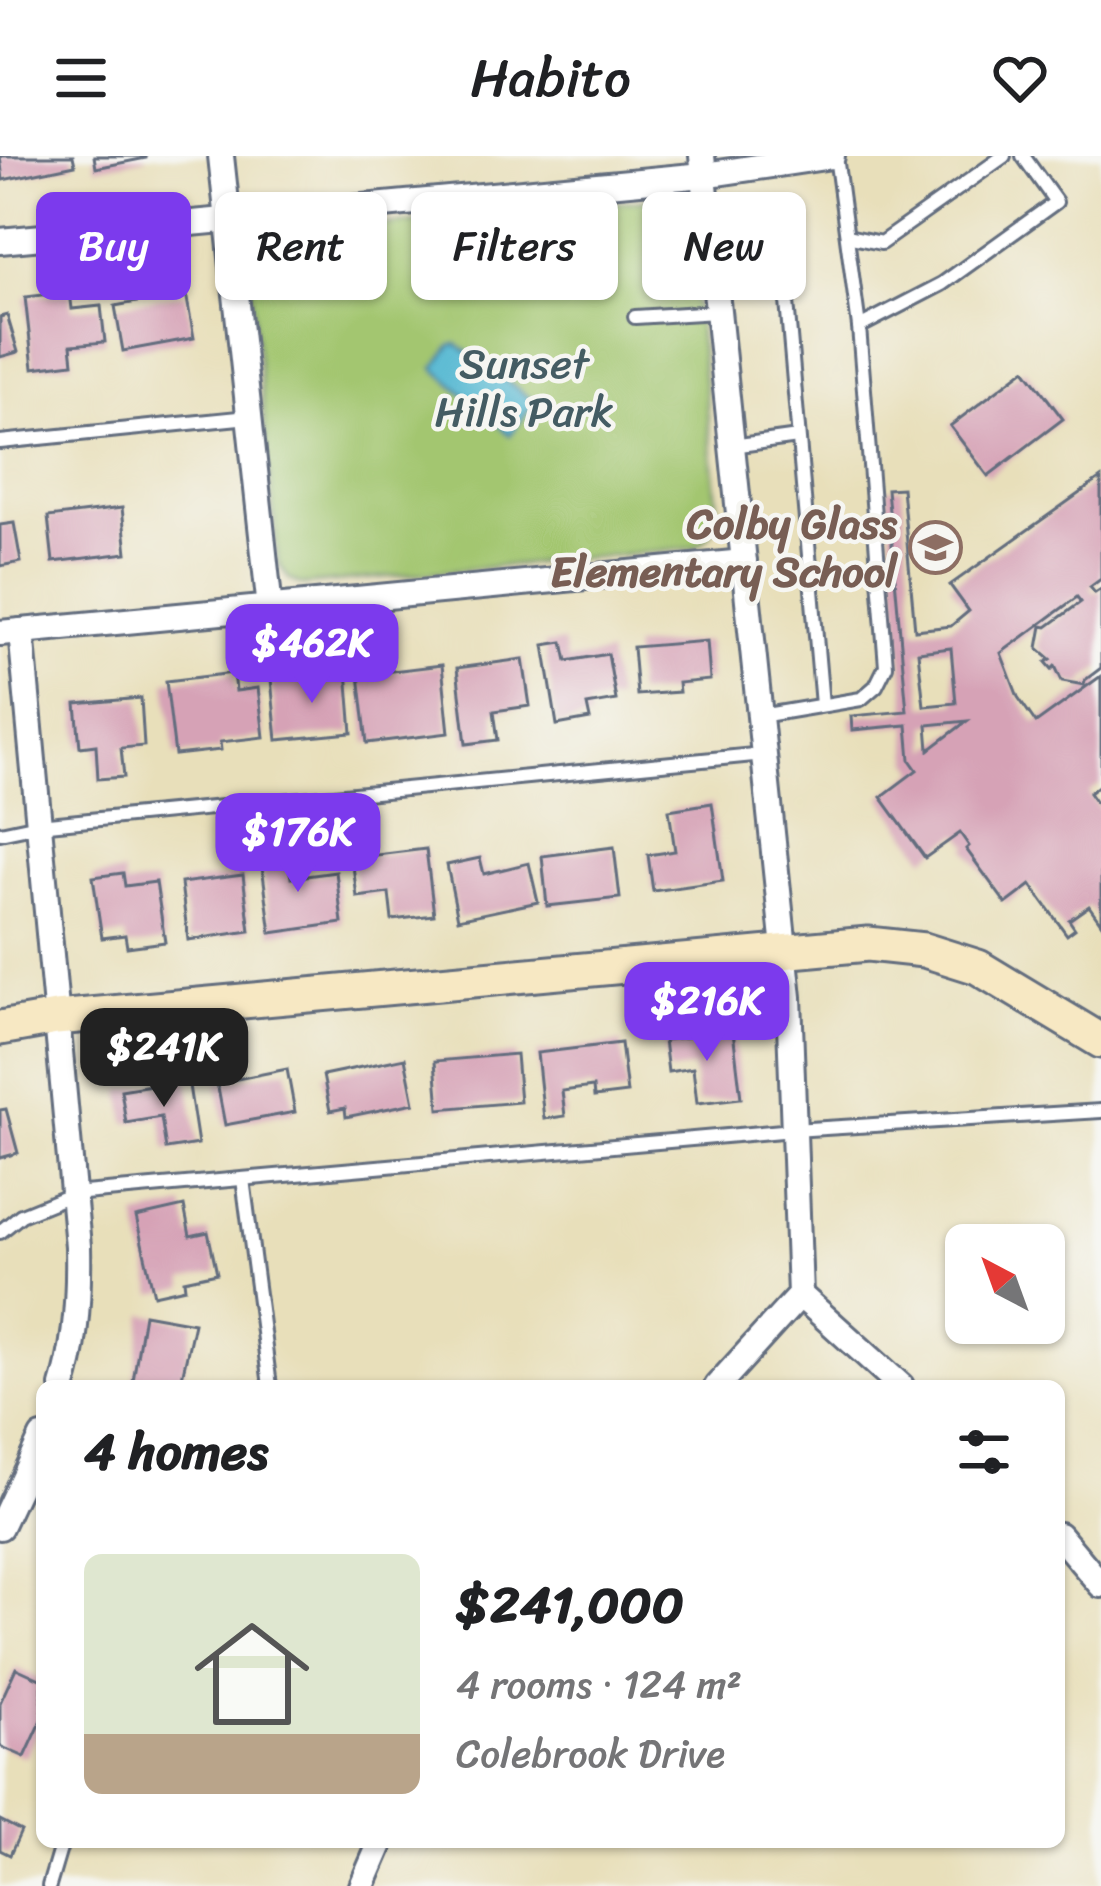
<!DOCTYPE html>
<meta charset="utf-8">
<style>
:root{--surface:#fff;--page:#f2f2f2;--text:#202124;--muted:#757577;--line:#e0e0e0;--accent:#7c3aed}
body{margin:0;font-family:Sriracha,sans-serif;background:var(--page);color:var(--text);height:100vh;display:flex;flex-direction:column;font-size:45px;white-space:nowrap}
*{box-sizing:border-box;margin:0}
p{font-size:39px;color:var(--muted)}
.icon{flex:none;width:66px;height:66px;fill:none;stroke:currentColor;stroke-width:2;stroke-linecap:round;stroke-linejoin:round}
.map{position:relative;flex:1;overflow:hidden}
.side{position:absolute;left:36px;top:1224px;width:1029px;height:468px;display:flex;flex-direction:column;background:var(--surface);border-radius:18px;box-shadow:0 3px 9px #0004}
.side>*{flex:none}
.top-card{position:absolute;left:36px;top:36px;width:1029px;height:108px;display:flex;gap:24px}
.needle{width:78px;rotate:319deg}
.buttons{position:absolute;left:945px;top:1068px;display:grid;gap:24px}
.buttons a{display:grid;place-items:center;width:120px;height:120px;border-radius:18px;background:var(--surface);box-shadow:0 3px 9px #0004;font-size:60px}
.price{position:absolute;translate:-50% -102px;padding:0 27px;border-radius:24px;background:var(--accent);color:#fff;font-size:39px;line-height:78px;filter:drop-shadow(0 3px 6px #0008)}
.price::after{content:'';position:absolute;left:50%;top:72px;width:36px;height:27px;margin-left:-18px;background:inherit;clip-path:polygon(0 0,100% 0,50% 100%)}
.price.active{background:#222;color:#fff}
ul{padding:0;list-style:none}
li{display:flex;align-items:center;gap:36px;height:300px;padding:0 48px}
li+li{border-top:3px solid var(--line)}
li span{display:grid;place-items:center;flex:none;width:336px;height:240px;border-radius:18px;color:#555}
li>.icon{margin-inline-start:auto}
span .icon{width:144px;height:144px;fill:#fffc;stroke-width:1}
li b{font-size:51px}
h2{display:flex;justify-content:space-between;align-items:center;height:144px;padding:0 48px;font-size:51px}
.pill{padding:0 42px;border-radius:18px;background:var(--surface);box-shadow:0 3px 9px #0004;font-size:42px;line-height:108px}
.pill.active{background:var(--accent);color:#fff}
header{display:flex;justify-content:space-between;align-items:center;height:156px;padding:0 48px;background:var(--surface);font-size:54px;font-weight:600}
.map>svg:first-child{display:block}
.green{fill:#a3c66f;stroke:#5f7a66;stroke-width:3}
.water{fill:#54b8d2;stroke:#387498;stroke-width:3}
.building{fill:#d6a2b6;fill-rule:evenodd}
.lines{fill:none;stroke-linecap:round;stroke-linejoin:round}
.lane-casing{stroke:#636d7e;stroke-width:18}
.street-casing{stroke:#636d7e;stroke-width:30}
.secondary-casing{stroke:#636d7e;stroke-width:39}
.lane{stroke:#fff;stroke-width:12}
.street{stroke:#fff;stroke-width:24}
.secondary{stroke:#f7e8c3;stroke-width:33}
.labels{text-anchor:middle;stroke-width:9;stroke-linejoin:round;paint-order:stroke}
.park-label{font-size:42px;fill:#445c63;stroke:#f6f6f2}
.education-label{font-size:42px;font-weight:bold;fill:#785e54;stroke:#f6f6f2;text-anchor:end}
</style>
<header><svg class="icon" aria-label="menu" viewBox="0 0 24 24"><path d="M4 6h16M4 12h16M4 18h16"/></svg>Habito<svg class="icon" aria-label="heart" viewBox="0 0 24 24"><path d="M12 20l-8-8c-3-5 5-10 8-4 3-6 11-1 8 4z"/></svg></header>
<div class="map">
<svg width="1101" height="1730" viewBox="0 0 1101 1730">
<rect width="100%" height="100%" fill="#f6f6f2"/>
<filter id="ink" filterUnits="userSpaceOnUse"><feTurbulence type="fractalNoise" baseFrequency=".00833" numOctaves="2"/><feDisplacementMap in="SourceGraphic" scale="24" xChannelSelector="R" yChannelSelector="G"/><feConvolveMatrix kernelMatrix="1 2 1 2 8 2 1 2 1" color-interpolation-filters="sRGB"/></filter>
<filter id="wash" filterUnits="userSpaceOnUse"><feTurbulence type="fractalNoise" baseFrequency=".004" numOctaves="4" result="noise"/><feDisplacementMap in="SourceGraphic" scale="48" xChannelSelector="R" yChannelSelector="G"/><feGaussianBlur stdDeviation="2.7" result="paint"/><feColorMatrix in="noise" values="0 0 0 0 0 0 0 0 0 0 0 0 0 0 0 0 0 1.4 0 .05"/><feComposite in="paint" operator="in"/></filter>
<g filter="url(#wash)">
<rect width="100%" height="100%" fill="#e8dfba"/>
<!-- green -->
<path class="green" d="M663,42L683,52L687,64L718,355C717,373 710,382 694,392L302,429L289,423L278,407L249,109L254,91L277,80Z"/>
<!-- water -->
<polygon class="water" points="457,188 535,246 510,279 434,212 451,189"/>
<g id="blocks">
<!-- building -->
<g class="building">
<polygon points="0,0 73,0 75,9 3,24"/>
<polygon points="94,0 146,0 146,2 96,12"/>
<polygon points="70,136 72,153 101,150 105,186 71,189 73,207 33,212 25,141"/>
<polygon points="186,137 194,182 123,195 115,150"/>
<polygon points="7,159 18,196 0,201 0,161"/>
<polygon points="1025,213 1063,263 988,320 950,270"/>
<path d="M1101,322V423L1090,431L1095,437L1101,433V512L1085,524L1084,529L1062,525L1055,510L1052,513L1046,506L1051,503L1038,492L1042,470L1047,471L1081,446L1077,441L1001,497L1018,541L1036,567L1101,520V628L1089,637L1101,654V767L1089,750L1069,764L1075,773L1067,779L1031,729L1006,748L966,693L969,690L960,677L925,702L881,641L917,614L910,604L907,569L852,574L851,560L907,555L887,333L902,332L915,474L951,470L969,455L950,429ZM951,492L956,547L924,550L918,496ZM967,565L929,594L927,569Z"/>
<polygon points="122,352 127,397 53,406 48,361"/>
<polygon points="14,367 21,406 0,410 0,369"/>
<polygon points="707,485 710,524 678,527 679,536 637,539 633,491"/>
<polygon points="563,486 567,505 608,498 616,544 587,549 590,563 557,569 544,489"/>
<polygon points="523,503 530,550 494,555 498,584 466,588 457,512"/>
<polygon points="442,509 449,577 367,587 359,519"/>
<polygon points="347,515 352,577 277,584 271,523"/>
<polygon points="234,517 236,535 258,532 264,581 220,586 221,594 175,599 166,525"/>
<polygon points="141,542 144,590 121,592 124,621 98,623 96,589 80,591 76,548"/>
<polygon points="712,647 723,725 653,735 648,699 675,695 669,654"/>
<polygon points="286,691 291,722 336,716 342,767 271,777 260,695"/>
<polygon points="614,691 620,742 547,750 542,700"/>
<polygon points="426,693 434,759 392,764 389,737 357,741 352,702"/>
<polygon points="480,702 484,718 529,707 538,746 458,763 447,709"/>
<polygon points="123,717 125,730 156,726 165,786 127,791 125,779 102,782 93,721"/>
<polygon points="243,719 250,775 188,784 181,727"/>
<polygon points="733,875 741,942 697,947 693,912 668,916 664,884"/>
<polygon points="621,887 627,937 594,941 593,931 562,935 565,960 544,963 537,897"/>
<polygon points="516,898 520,946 439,953 435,905"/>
<polygon points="405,902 414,947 346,961 345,952 330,955 323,919"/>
<polygon points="287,913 295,956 225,969 217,927"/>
<polygon points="188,923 198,988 166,993 161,961 126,967 121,934"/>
<polygon points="6,953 18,997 0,1002 0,954"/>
<polygon points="184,1050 190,1080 208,1076 217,1117 184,1124 185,1132 154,1139 136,1061"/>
<polygon points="144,1158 194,1167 180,1230 133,1225"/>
<polygon points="16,1512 42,1524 42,1564 25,1601 0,1590 0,1547"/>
<polygon points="0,1664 21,1675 10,1699 0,1694"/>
</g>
</g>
</g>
<g filter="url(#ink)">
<use href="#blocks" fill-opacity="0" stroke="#636d7e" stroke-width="3"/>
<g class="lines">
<defs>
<g id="lane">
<polyline points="779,53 822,549"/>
<polyline points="847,80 881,87 1004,0"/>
<polyline points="635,161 717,156"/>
<polyline points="859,171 942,128 1056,46 1023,0"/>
<polyline points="0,286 249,261"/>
<polyline points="732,290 798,281"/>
<polyline points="760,560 861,543 876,530 886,510 859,171 836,0"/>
<polyline points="0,677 38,669 764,598"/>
<polyline points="243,1023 270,1230"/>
<polyline points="0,1076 21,1059 73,1038 793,974 1101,955"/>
<polyline points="49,1730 62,1686"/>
</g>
<g id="street">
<polyline points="221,0 270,453"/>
<polyline points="702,0 789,841 800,1139"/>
<polyline points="0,85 704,19 832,0"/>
<path d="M21,475L78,1090C79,1136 77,1186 63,1230"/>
<polyline points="0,477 744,406"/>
<polyline points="800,1139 901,1230"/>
<polyline points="717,1230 800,1139"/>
<polyline points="0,1371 42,1281"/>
<polyline points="1059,1379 1101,1429"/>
<polyline points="362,1730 381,1686"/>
</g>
<polyline id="secondary" points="0,872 56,862 868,788 924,794 978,811 1101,885"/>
</defs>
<!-- lane casing -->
<use href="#lane" class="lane-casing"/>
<!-- street casing -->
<use href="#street" class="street-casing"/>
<!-- secondary casing -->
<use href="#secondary" class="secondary-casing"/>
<!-- lane -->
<use href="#lane" class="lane"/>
<!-- street -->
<use href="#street" class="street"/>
<!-- secondary -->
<use href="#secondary" class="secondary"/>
</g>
</g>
<!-- icons -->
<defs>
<symbol id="school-ring" viewBox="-11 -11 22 22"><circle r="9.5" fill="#f6f6f2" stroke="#8d6e63" stroke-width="1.5"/><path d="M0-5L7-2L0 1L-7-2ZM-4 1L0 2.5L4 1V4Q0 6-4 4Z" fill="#8d6e63"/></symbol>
</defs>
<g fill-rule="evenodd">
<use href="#school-ring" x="906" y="362" width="59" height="59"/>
</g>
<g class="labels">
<!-- park labels -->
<g class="park-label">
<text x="524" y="222">Sunset<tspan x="524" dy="48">Hills Park</tspan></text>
</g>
<!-- education labels -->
<g class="education-label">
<text x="897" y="382">Colby Glass<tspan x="897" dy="48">Elementary School</tspan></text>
</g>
</g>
</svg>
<div class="buttons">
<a><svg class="needle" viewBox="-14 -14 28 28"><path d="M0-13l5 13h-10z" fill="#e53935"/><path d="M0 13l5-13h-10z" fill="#757577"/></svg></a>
</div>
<b class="price" style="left:312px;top:550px">$462K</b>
<b class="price" style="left:298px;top:739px">$176K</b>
<b class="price" style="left:707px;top:908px">$216K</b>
<b class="price active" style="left:164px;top:954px">$241K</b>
<div class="top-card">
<a class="pill active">Buy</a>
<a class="pill">Rent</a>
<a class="pill">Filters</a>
<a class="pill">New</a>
</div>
<section class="side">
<h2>4 homes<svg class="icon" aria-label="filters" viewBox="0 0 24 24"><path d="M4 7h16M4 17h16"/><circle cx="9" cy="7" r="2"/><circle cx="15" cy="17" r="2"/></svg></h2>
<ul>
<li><span style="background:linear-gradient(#dfe7d0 75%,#b9a48a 0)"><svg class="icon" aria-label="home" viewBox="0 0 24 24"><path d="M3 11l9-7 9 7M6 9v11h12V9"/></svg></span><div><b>$241,000</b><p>4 rooms · 124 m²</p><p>Colebrook Drive</p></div></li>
</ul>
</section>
</div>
